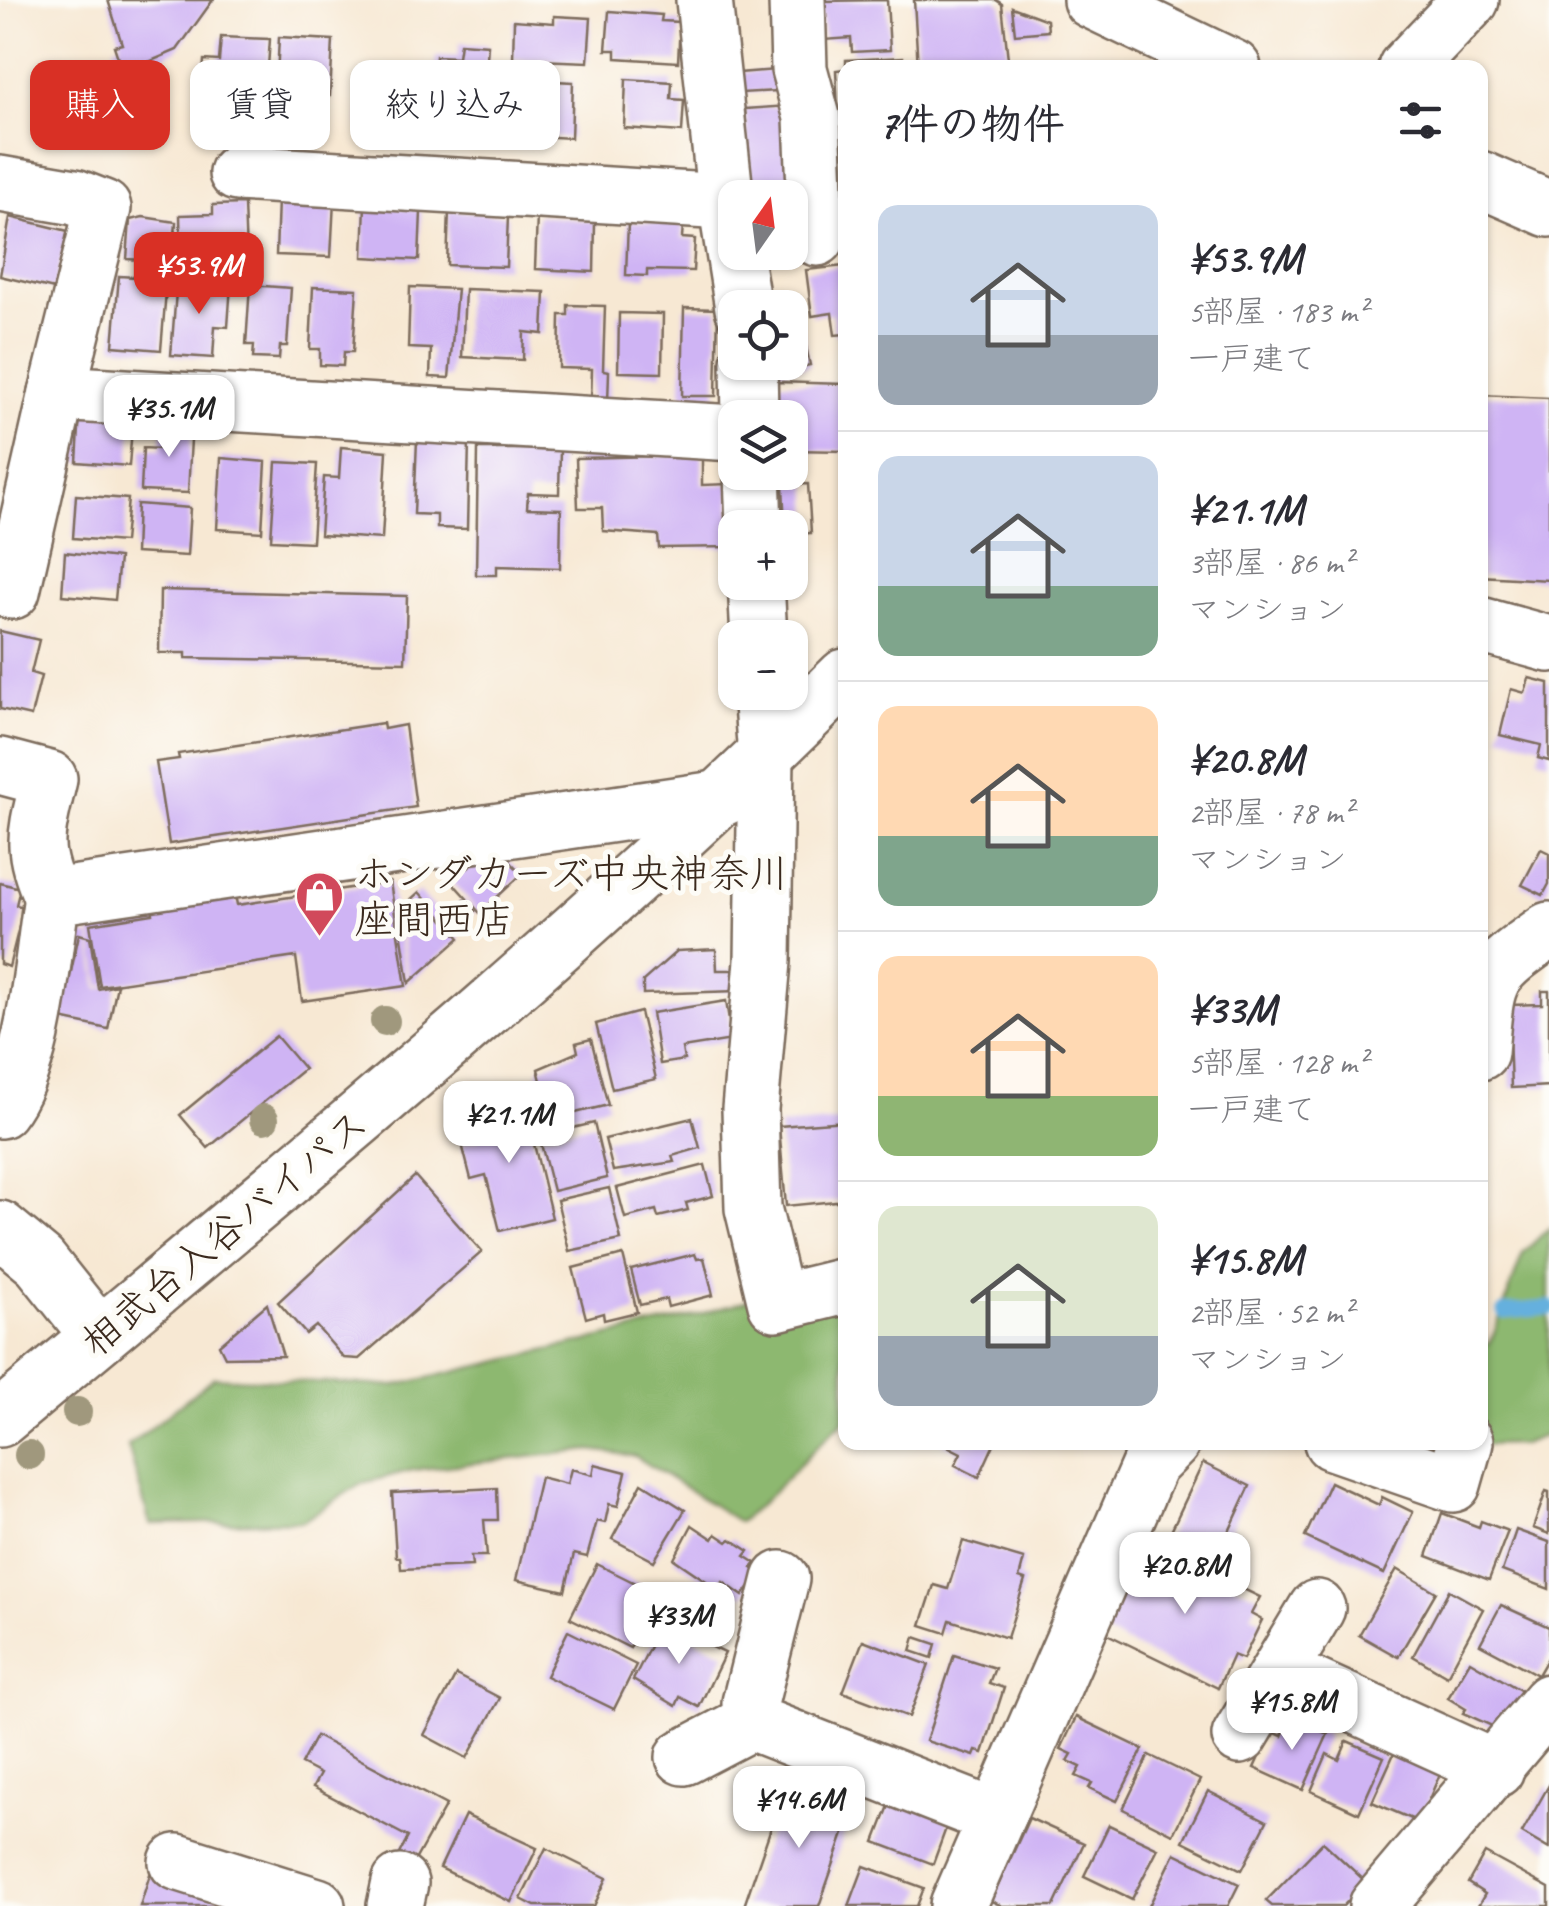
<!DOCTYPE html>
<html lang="ja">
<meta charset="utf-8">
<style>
:root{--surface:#fff;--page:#f2f2f3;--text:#2b2b33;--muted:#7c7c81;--line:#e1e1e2;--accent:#d93025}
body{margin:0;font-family:Caveat,"Klee One",sans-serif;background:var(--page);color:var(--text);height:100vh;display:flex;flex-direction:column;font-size:38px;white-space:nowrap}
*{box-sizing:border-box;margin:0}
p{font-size:32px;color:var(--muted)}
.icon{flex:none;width:55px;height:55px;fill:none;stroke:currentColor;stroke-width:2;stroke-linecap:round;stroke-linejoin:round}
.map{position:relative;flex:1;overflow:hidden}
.panel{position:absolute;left:838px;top:60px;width:650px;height:1390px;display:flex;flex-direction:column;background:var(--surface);border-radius:20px;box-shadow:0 2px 8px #0004}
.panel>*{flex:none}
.banner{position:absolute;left:30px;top:60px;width:658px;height:90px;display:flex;gap:20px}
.needle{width:65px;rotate:14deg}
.controls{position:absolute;left:718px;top:180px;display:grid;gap:20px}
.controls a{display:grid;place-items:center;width:90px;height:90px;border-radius:20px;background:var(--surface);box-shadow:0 2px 8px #0004;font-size:50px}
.price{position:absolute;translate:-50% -85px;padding:0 22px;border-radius:20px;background:#fff;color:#222;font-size:32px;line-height:65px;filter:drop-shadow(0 2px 5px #0008)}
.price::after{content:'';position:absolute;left:50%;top:60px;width:30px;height:22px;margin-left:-15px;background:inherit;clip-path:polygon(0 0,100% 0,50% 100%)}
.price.selected{background:var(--accent);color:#fff}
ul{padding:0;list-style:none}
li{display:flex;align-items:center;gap:30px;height:250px;padding:0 40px}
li+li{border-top:2px solid var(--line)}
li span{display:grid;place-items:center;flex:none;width:280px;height:200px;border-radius:20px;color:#555}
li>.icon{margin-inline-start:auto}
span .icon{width:120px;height:120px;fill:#fffc;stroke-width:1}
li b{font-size:42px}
h2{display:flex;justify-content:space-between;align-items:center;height:120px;padding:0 40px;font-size:42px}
.chip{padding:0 35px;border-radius:20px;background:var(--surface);box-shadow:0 2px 8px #0004;font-size:35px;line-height:90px}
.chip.selected{background:var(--accent);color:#fff}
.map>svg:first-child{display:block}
.forest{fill:#8db870;stroke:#647147;stroke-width:2.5}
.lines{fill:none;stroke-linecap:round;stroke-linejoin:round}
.stream{stroke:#65b0de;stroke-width:15}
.building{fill:#cfb4f4}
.minor-casing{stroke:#7d6c5d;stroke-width:60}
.major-casing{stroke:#7d6c5d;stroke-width:60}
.minor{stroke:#fff;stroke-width:55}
.major{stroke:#fff;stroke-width:55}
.tree{fill:#a0987d}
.labels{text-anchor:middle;stroke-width:10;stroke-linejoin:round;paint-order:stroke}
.poi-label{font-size:40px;fill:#3b2a1e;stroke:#fdfcf7;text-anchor:start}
.street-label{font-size:40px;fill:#3b2a1e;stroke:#fdfcf7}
</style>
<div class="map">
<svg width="1549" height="1906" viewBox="0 0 1549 1906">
<rect width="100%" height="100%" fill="#fdfcf7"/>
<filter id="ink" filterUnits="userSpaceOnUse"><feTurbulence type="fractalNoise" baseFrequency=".01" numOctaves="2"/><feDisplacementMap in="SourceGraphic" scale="20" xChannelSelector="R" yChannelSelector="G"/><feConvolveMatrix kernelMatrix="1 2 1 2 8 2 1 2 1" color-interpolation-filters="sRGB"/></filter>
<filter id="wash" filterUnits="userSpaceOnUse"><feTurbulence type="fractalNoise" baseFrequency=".0048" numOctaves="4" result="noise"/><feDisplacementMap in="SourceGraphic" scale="40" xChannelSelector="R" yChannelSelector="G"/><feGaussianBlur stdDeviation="2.25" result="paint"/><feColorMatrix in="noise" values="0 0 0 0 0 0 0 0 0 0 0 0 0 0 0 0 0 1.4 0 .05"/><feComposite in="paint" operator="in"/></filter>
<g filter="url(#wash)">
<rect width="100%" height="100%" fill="#f7e8d3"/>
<!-- forest -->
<g class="forest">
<polygon points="1549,1228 1549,1434 1523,1444 1423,1446 1408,1443 1480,1442 1480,1344 1490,1344 1523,1253"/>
<path d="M845,1271V1420C807,1452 779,1492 739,1522L635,1456L591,1450L412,1470L360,1484L303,1521L150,1524L128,1446L214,1377L393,1386L691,1317Z"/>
</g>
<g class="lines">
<!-- stream -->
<polyline class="stream" points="1504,1312 1549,1308"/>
</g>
<g id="blocks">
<!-- building -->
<g class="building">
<polygon points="108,0 213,0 177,50 123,73 114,46 122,44"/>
<polygon points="887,0 890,50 852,52 851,38 824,40 821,1"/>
<polygon points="914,0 996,0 1002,4 1009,68 918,68"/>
<polygon points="1012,7 1047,20 1048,31 1015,34"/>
<polygon points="609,11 662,15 661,21 680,22 678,62 616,58 616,50 606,50"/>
<polygon points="554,16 591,18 588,62 513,59 514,20 554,23"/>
<polygon points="221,37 270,39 266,95 251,94 250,102 201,99 204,60 219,61"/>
<polygon points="279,37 333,40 330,96 276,98"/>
<polygon points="460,43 488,45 483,114 432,115 436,56 458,57"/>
<polygon points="903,57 903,68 846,68 846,60"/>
<polygon points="400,68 425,71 421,130 359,125 363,77 399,80"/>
<polygon points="845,69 845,112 838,112 836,70"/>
<polygon points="776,70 777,91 741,93 739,73"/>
<polygon points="497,78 573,82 571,138 520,135 522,104 496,103"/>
<polygon points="626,79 672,82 671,99 684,100 682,132 624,128"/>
<polygon points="789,106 794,189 751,192 745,109"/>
<polygon points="278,199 334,201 331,257 276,255"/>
<polygon points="244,204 246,255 181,258 180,215 213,214 213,205"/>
<polygon points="365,204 421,211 419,260 363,257"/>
<polygon points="449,210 508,216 506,267 447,265"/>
<polygon points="537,215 595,222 594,272 535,269"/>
<polygon points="10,217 68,231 54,289 0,276"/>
<polygon points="143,217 176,222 173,262 127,259 130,220"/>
<polygon points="628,222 683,224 682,238 695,239 693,271 647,270 647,276 626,275"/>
<polygon points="845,266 845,334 835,335 832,313 812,316 806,270"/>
<polygon points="119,276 167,279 161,350 113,346"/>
<polygon points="177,279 231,284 228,327 215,326 213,358 171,355"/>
<polygon points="250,285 291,288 287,346 280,346 279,359 253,358 254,345 246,345"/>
<polygon points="313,287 357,289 353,352 344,352 343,366 320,365 320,349 310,349"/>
<polygon points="410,287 457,289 449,378 430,377 431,349 408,348"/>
<polygon points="465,289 545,292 543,334 524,332 523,360 462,357"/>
<polygon points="568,305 605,306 603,370 609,371 608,403 591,403 592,369 559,368 560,315 568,315"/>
<polygon points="684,308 718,309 716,396 682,396"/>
<polygon points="619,313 663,314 662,373 618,372"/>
<polygon points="801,323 810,365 773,373 771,362 790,362 790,325"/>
<polygon points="776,382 845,384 845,451 790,450 790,418 775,418"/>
<polygon points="1480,395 1549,398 1549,580 1480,576"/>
<polygon points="80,412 133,415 129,466 77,462"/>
<polygon points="163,419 192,421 188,493 141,491 143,448 161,449"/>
<polygon points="417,439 469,440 467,529 437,528 437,515 414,514"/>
<polygon points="341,447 387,451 382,539 320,535 324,477 339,478"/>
<polygon points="478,449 560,449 559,494 528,493 527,508 561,509 560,568 497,566 497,575 476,575"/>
<polygon points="702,455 702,485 730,484 732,547 659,548 658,535 603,531 602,508 578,508 576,458"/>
<polygon points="221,458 266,462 262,532 217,529"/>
<polygon points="276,462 317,464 312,542 271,540"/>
<polygon points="808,484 811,533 790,534 790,528 785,528 783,485"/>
<polygon points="76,495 128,499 124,542 73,538"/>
<polygon points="137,504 190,508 187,556 135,553"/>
<polygon points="65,552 119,558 115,600 62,595"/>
<polygon points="160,590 407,596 405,662 186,658 186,653 159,653"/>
<polygon points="0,631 39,640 31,673 41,676 31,716 0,709"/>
<polygon points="1529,678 1549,683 1549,761 1538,758 1541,745 1500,735 1511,689 1525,693"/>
<polygon points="383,723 384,729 405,725 416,807 169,844 156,762 179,759 178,754"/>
<polygon points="493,844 522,874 480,913 452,882"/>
<polygon points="1541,849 1549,853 1549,884 1543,895 1522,885"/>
<polygon points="390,882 406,986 302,1001 296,957 100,986 90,924 153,914 152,907 235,894 237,905"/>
<polygon points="0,883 20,888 16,905 24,907 9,967 0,964"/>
<polygon points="419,892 460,938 409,983 398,911"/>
<polygon points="464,900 475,911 454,930 444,917"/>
<polygon points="79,934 90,937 98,989 117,985 108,1029 61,1019"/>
<polygon points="716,949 717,970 737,970 738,991 643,994 643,981 677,951"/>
<polygon points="1542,991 1549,991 1549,1086 1511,1088 1508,1005 1542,1004"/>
<polygon points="726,1001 732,1040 682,1048 684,1060 660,1064 652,1013"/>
<polygon points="640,1012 656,1079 612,1089 596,1024"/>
<polygon points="276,1036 304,1069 208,1148 180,1115"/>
<polygon points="591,1039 608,1105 551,1119 538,1069 578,1052 576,1043"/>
<polygon points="523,1099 552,1218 500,1231 486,1175 471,1179 462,1144 480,1139 477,1125 498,1105"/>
<polygon points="692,1118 700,1148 672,1156 674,1162 613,1171 605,1139"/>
<polygon points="845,1121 845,1200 786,1206 779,1126"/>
<polygon points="594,1123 607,1178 553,1191 539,1136"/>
<polygon points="705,1165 713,1196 686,1203 688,1210 658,1217 656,1210 625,1218 617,1188"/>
<polygon points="415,1176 482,1252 359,1359 344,1358 316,1326 306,1334 278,1302"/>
<polygon points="609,1188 621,1240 569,1251 557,1200"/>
<polygon points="695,1254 697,1259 704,1258 713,1295 668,1307 666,1299 640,1305 631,1270"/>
<polygon points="623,1255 637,1312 604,1320 603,1313 586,1318 573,1268"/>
<polygon points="267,1304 283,1356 225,1357 219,1345"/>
<polygon points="939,1442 995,1442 979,1477 955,1465 961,1453"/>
<polygon points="1203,1463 1250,1486 1216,1560 1168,1537"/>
<polygon points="595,1464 626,1472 618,1506 609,1504 605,1523 597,1521 587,1557 574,1554 565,1591 516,1580 540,1477 567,1484 571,1469 593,1475"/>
<polygon points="1330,1482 1379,1505 1382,1497 1413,1512 1384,1574 1305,1537"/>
<polygon points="642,1483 685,1510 654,1561 612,1539"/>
<polygon points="497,1488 498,1520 484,1520 487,1556 471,1556 472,1566 401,1569 400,1557 396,1557 392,1493"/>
<polygon points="1546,1491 1549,1492 1549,1534 1533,1528"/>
<polygon points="1442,1513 1479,1527 1481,1521 1508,1531 1489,1580 1427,1556"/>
<polygon points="692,1525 713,1539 716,1534 728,1542 731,1539 749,1551 745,1556 756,1563 752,1568 759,1573 743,1596 723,1582 718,1589 674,1559"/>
<polygon points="1516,1530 1549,1542 1549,1589 1502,1571"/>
<polygon points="963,1541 1024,1559 1019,1578 1025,1580 1007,1638 950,1620 946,1633 921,1625 934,1585 948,1589"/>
<polygon points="1165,1551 1260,1597 1251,1614 1262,1620 1243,1659 1233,1655 1218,1688 1103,1632 1140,1555 1159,1564"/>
<polygon points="597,1564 657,1594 630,1648 570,1618"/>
<polygon points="1397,1569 1436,1592 1398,1657 1359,1635"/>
<polygon points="1449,1590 1483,1609 1447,1676 1413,1656"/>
<polygon points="1501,1605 1549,1627 1549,1656 1538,1675 1480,1644"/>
<polygon points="662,1623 725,1653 699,1707 680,1697 676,1706 633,1680"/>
<polygon points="568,1631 636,1665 614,1709 546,1676"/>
<polygon points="915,1637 936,1644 932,1658 911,1651"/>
<polygon points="863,1640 929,1665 909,1717 843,1692"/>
<polygon points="954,1655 995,1668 989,1683 1004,1688 983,1753 976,1751 974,1756 926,1741"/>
<polygon points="1470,1661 1525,1693 1503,1731 1463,1713 1466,1709 1448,1698"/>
<polygon points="456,1675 500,1698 467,1758 424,1735"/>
<polygon points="1076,1717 1143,1749 1117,1801 1089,1788 1092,1783 1076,1776 1081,1767 1068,1761 1072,1754 1061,1749"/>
<polygon points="1290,1717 1328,1734 1303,1790 1254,1768 1271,1731 1282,1736"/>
<polygon points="316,1736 446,1805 414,1862 399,1854 408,1837 313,1787 320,1774 301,1764"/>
<polygon points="1347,1741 1384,1757 1359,1813 1311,1791 1327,1754 1339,1760"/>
<polygon points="1397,1747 1443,1767 1419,1822 1372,1802"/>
<polygon points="1149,1755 1200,1780 1173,1834 1123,1809"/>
<polygon points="786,1784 853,1808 819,1906 744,1906"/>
<polygon points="1549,1785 1549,1849 1522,1833"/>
<polygon points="1208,1791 1267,1821 1242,1870 1183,1841"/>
<polygon points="892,1798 949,1820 933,1864 875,1842"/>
<polygon points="465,1815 537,1848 511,1902 440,1868"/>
<polygon points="1029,1818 1084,1843 1054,1906 1002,1906 991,1901"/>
<polygon points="1109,1825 1158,1848 1132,1899 1084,1876"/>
<polygon points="1323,1842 1366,1882 1343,1906 1272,1906 1266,1901"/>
<polygon points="546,1848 607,1878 594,1906 535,1906 521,1899"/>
<polygon points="1175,1853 1239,1884 1228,1906 1149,1906"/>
<polygon points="1485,1853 1549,1888 1549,1906 1478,1906 1485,1894 1468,1883"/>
<polygon points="864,1866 924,1888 917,1906 849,1906"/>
<polygon points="151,1871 193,1884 233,1906 140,1906"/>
</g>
</g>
</g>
<g filter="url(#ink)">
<use href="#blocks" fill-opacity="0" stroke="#7d6c5d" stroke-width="2.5"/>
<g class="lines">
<defs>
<g id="minor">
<polyline points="704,0 726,202 743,308"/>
<polyline points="797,0 799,69 812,117 817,238"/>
<polyline points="1091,0 1233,68"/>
<polyline points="237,173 726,202"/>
<polyline points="1480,179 1549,209"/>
<polyline points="0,184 75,197 103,208 57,393 735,433"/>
<polyline points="749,362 750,418"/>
<polyline points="752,472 754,528"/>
<polyline points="756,582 759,638"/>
<polyline points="12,591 57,393"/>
<polyline points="1480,625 1549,644"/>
<polyline points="761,692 766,756 763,961 750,1109 753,1208 776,1303 845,1286"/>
<path d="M0,766L49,779C37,831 28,846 52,897"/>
<path d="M1480,1052C1487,974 1484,976 1549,930"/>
<path d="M0,1110C37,1063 42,957 52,897L723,798"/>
<polyline points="0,1229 40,1262 99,1336"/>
<polyline points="1332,1442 1453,1484 1465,1442"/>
<polyline points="781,1579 750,1703 751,1722 994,1817"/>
<polyline points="1280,1671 1496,1769"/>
<polyline points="1240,1736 1317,1608"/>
<polyline points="684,1757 751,1722"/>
<polyline points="177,1862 317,1906"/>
<polyline points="395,1906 400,1883"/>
<polyline points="958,1906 1150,1464 1172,1442"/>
<polyline points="1377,1906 1549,1702"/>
</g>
<g id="major">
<polyline points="1406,68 1471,0"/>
<path d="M0,1419C288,1178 579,942 845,677"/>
</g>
</defs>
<!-- minor casing -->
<use href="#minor" class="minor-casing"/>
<!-- major casing -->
<use href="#major" class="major-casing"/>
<!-- minor -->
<use href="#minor" class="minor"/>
<!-- major -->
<use href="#major" class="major"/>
</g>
<!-- trees -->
<g class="tree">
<circle cx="385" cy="1021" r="15"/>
<circle cx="264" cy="1119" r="15"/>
<circle cx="77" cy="1412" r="15"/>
<circle cx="29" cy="1455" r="15"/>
</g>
</g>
<!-- icons -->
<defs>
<symbol id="shop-pin" viewBox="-11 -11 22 30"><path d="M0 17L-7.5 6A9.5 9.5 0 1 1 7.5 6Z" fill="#d1495b" stroke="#fdfcf7"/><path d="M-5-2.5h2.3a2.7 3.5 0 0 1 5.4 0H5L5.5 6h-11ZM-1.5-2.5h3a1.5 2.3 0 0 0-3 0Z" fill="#fff"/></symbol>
</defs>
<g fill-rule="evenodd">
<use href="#shop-pin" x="292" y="868" width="55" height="75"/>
</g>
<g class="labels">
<!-- poi labels -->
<g class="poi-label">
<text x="354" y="887">ホンダカーズ中央神奈川<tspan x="354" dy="46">座間西店</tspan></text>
</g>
<!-- street labels -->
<g class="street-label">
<text transform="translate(224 1232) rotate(-40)" y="14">相武台入谷バイパス</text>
</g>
</g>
</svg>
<div class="controls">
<a><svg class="needle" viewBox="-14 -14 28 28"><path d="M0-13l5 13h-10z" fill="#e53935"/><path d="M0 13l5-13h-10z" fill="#7c7c81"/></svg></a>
<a><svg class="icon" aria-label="locate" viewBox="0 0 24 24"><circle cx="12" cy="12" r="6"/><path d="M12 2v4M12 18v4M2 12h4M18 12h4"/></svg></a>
<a><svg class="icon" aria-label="layers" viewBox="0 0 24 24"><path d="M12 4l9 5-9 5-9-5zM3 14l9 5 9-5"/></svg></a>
<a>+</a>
<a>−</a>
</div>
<b class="price selected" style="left:199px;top:317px">¥53.9M</b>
<b class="price" style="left:169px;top:460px">¥35.1M</b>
<b class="price" style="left:509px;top:1166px">¥21.1M</b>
<b class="price" style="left:1185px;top:1617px">¥20.8M</b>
<b class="price" style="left:679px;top:1667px">¥33M</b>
<b class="price" style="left:1292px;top:1753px">¥15.8M</b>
<b class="price" style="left:799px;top:1851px">¥14.6M</b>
<div class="banner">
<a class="chip selected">購入</a>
<a class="chip">賃貸</a>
<a class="chip">絞り込み</a>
</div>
<section class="panel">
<h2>7件の物件<svg class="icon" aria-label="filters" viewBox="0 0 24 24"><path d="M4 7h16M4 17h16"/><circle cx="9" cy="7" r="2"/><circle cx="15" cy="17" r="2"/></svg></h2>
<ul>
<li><span style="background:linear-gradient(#c9d6e8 65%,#9aa5b1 0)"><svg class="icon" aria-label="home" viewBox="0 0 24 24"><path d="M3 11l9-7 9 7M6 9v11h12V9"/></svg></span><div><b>¥53.9M</b><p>5部屋 · 183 m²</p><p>一戸建て</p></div></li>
<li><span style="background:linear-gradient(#c9d6e8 65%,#7fa58c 0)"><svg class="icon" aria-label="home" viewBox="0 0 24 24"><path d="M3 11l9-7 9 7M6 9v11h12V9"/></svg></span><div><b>¥21.1M</b><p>3部屋 · 86 m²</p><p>マンション</p></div></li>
<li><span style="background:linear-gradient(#ffd9b3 65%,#7fa58c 0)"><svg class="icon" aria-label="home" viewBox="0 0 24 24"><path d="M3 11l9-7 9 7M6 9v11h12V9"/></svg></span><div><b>¥20.8M</b><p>2部屋 · 78 m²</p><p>マンション</p></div></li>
<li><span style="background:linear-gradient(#ffd9b3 70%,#8fb573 0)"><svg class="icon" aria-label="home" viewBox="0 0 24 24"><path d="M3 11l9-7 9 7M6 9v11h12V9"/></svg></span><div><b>¥33M</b><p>5部屋 · 128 m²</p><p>一戸建て</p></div></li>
<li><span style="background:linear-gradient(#dfe7d0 65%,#9aa5b1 0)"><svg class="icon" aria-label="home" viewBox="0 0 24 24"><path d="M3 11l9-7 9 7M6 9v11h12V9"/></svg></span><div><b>¥15.8M</b><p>2部屋 · 52 m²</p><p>マンション</p></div></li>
</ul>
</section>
</div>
